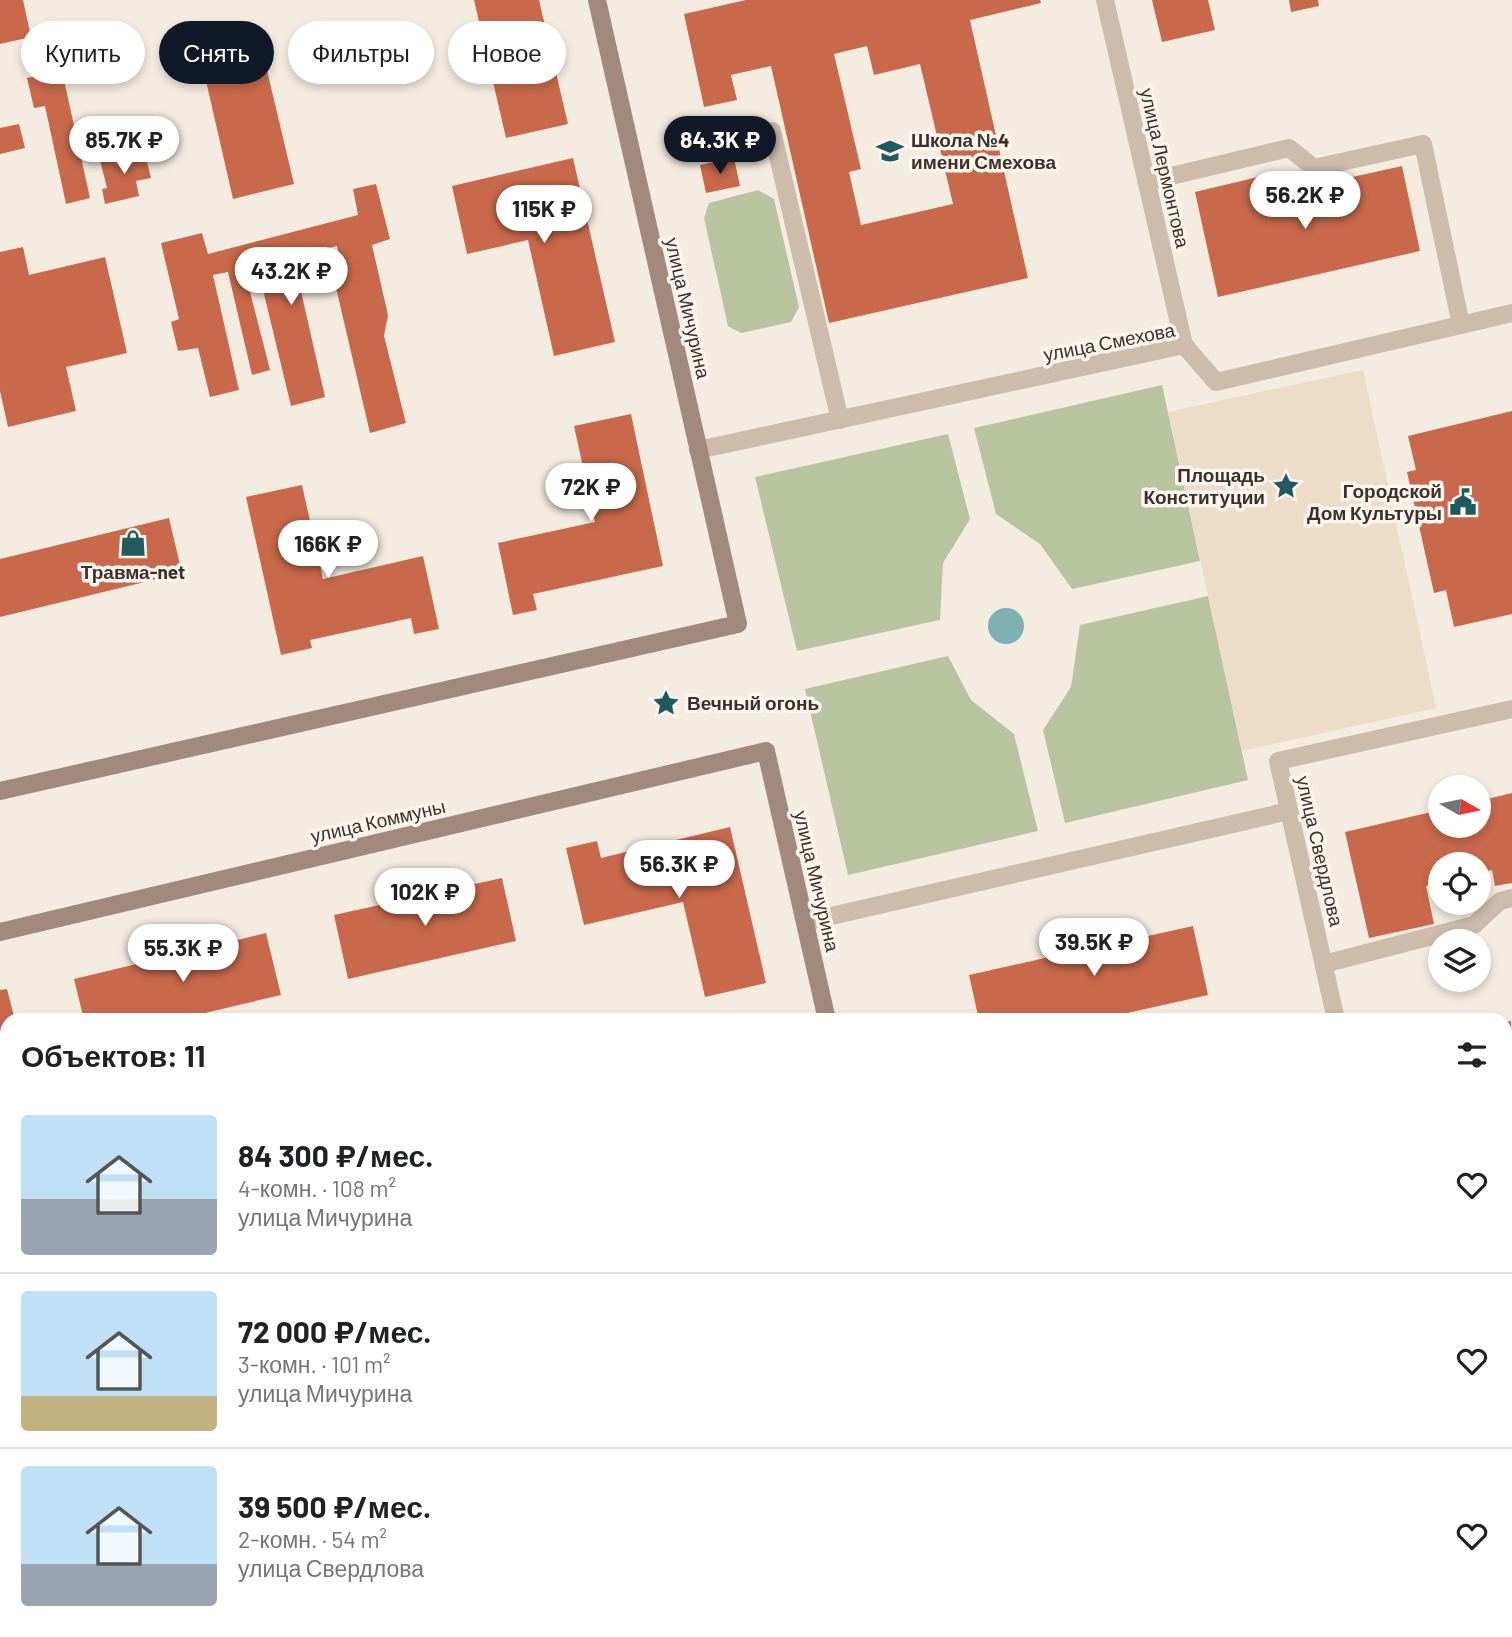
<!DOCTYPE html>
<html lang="ru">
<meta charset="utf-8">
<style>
:root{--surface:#fff;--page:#f2f2f2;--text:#202124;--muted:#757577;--line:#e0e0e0;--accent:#111827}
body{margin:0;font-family:Barlow,sans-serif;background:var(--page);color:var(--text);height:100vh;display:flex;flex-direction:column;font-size:26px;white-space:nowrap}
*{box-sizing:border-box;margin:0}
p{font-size:23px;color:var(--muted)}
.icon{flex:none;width:38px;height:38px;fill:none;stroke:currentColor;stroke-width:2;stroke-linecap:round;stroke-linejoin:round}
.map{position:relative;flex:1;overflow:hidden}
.drawer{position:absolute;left:0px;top:1013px;width:1512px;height:625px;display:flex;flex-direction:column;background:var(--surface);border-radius:21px 21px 0 0;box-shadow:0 4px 10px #0003}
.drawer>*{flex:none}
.top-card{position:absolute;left:21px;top:21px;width:700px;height:63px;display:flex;gap:14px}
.needle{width:46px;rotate:99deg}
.buttons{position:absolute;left:1428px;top:775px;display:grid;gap:14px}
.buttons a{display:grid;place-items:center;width:63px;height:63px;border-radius:50%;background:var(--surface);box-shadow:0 4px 10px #0003;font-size:35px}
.price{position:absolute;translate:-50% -60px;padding:0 16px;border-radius:24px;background:#fff;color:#222;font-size:23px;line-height:46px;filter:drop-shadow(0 2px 4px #0008)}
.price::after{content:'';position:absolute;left:50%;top:42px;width:21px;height:16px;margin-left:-10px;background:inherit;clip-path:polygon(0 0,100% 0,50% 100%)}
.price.current{background:var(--accent);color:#fff}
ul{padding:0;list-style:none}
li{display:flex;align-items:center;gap:21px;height:175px;padding:0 21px}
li+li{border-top:2px solid var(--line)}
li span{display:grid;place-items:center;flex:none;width:196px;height:140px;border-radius:7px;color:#555}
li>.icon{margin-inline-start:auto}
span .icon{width:84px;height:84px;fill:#fffc;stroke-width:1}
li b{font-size:30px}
h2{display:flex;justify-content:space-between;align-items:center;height:84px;padding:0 21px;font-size:30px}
.chip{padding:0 24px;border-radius:32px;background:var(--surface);box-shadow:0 4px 10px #0003;font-size:24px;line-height:63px}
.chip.current{background:var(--accent);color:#fff}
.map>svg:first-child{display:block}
.green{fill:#b8c4a0}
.plaza{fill:#ecdcc8}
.water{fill:#7fb0b2}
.building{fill:#c8694b;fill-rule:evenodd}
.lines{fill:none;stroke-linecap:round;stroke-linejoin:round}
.lane{stroke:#cdbbac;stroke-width:18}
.street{stroke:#cdbbac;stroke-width:18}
.secondary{stroke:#a18a7d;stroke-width:18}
.labels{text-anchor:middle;stroke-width:7;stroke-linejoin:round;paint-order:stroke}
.poi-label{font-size:19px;font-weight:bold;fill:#3b302b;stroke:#fbf5ee;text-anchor:start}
.street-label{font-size:19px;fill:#3b302b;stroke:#fbf5ee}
</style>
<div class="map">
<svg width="1512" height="1637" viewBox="0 0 1512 1637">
<rect width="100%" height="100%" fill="#f4ebe1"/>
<!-- green -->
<g class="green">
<polygon points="758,190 774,199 799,307 791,322 741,333 728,326 704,218 709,203"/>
<polygon points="1162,385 1200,561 1072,589 1040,544 996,514 974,428"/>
<polygon points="948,434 970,519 943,563 940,620 797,651 755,477"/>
<polygon points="1208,596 1248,780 1065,823 1043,730 1071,687 1080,625"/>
<polygon points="948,656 971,700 1014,734 1038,831 848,875 805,689"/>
</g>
<!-- plaza -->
<polygon class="plaza" points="1363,370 1436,708 1242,751 1168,412"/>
<!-- water -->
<circle class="water" cx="1006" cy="626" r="18"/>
<!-- building -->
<g class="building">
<polygon points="0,0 23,0 31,37 0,44"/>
<polygon points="474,0 539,0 568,124 506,138"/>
<path d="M746,0H1040L1041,3L970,20L1028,278L829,323L771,66L731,75L737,100L704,107L684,14ZM867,46L874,75L920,64L953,204L861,225L849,172L861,169L834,54Z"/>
<polygon points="1152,0 1208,0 1215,30 1162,42"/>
<polygon points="1289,0 1318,0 1319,6 1291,12"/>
<polygon points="261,45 294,184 233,199 201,59"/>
<polygon points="62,71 90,198 66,204 45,106 34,108 27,78"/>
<polygon points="19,124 25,148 0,154 0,128"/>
<polygon points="144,150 151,178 136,181 139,196 105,204 102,189 107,188 100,160"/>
<polygon points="573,158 615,342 554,356 528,240 467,254 452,186"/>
<polygon points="734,158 740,186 706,193 700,165"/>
<polygon points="1402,166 1420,251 1218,297 1195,192 1258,177 1266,214 1333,199 1330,182"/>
<polygon points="376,184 390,239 372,245 388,315 384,336 406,423 370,433 333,275 343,272 337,246 305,253 310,275 298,278 325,397 291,406 259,273 246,276 270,370 252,375 228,272 213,275 239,390 210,397 198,348 178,351 171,322 179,319 161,243 202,233 208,254 358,215 353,189"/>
<polygon points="23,247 29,275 105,257 127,353 66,367 76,411 8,427 0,391 0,252"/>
<polygon points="1512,411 1512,614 1454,627 1446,590 1434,593 1407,472 1416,470 1408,436"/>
<polygon points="631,414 663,566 533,594 537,610 513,615 498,543 595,522 574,426"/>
<polygon points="302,485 323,579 423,556 439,629 414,634 411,618 310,640 312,648 281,655 246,497"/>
<polygon points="169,518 182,573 0,617 0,559"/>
<polygon points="1512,793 1512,883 1495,886 1492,870 1479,873 1479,864 1440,864 1440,882 1426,886 1434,924 1369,938 1345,832 1440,810 1440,826 1479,826 1479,801"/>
<polygon points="730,827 766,983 705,997 683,902 584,925 566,848 597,841 601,858"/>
<polygon points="502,878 516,941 348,979 334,915"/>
<polygon points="1108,926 1112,944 1193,926 1208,995 1096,1020 979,1020 969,975 1045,958 1042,941"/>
<polygon points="266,933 281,995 175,1020 84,1020 74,979"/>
<polygon points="7,989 15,1020 7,1020 7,1054 0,1056 0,990"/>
<polygon points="1511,1021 1512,1164 1505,1165 1505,1022"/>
<polygon points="1512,1330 1512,1399 1505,1400 1505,1332"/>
<polygon points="1512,1552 1512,1629 1505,1631 1505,1554"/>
<polygon points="1168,1631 1351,1631 1352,1637 1146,1637"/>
</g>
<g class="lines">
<!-- lane -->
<g class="lane">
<polyline points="772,131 840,420"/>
<polyline points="1146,182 1289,148 1314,168 1423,144 1461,325"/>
<polyline points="1324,964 1474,925 1500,901 1512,898"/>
<polyline points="1505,1294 1512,1292"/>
<polyline points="1105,1631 1107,1637"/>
</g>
<!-- street -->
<g class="street">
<polyline points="1105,0 1184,345"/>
<polyline points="698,450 1184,345 1216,382 1512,313"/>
<polyline points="805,922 1289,811"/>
<polyline points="1336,1020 1278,761 1512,709"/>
</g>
<!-- secondary -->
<g class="secondary">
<polyline points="0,791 738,624 597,0"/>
<polyline points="0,932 766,751 827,1020"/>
<polyline points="1505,1489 1512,1487"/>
<polyline points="871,1637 895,1631"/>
</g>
</g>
<!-- icons -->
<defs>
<symbol id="school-bare" viewBox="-9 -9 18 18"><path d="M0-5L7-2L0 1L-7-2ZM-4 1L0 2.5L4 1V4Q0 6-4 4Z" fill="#1f5a5e" stroke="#fbf5ee" stroke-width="2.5" paint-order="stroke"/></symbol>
<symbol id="sight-bare" viewBox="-9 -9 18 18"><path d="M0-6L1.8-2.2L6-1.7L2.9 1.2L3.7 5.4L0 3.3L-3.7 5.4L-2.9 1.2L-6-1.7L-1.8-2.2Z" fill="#1f5a5e" stroke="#fbf5ee" stroke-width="2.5" paint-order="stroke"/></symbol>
<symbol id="civic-bare" viewBox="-9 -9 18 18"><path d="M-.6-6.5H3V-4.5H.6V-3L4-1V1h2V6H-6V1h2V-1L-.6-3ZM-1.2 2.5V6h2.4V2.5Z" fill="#1f5a5e" stroke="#fbf5ee" stroke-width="2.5" paint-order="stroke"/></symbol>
<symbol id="shop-bare" viewBox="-9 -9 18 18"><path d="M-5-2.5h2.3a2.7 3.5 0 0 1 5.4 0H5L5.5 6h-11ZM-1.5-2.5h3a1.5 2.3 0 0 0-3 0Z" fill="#1f5a5e" stroke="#fbf5ee" stroke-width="2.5" paint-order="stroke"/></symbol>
</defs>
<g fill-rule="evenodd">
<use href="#school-bare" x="871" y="132" width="38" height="38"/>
<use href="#sight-bare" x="1267" y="467" width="38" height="38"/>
<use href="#civic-bare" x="1444" y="483" width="38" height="38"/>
<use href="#shop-bare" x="114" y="524" width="38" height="38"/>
<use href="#sight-bare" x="647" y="684" width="38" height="38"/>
</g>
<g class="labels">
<!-- poi labels -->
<g class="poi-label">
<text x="911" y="147">Школа №4<tspan x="911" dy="22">имени Смехова</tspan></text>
<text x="1265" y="482" text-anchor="end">Площадь<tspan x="1265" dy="22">Конституции</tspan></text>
<text x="1442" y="498" text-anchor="end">Городской<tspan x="1442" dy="22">Дом Культуры</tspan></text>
<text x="133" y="579" text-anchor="middle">Травма-net</text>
<text x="687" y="710">Вечный огонь</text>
</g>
<!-- street labels -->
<g class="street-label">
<text transform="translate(1165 168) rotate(77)" y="7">улица Лермонтова</text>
<text transform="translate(688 308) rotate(77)" y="7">улица Мичурина</text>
<text transform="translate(1109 342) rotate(-11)" y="7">улица Смехова</text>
<text transform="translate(378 821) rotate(-13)" y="7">улица Коммуны</text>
<text transform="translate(1320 851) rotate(77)" y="7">улица Свердлова</text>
<text transform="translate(817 881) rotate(77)" y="7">улица Мичурина</text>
</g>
</g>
</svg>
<div class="buttons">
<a><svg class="needle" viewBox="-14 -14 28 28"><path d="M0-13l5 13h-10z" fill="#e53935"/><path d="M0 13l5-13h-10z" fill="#757577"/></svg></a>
<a><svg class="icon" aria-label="locate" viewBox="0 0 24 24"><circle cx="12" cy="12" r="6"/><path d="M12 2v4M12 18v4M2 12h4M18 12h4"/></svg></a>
<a><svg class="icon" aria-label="layers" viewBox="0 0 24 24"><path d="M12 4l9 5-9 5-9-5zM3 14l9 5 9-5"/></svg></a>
</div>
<b class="price" style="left:124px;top:176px">85.7K ₽</b>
<b class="price current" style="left:720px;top:176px">84.3K ₽</b>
<b class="price" style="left:1305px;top:231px">56.2K ₽</b>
<b class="price" style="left:544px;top:245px">115K ₽</b>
<b class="price" style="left:291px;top:307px">43.2K ₽</b>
<b class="price" style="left:591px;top:523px">72K ₽</b>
<b class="price" style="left:328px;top:580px">166K ₽</b>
<b class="price" style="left:679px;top:900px">56.3K ₽</b>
<b class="price" style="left:425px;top:928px">102K ₽</b>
<b class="price" style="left:1094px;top:978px">39.5K ₽</b>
<b class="price" style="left:183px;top:984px">55.3K ₽</b>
<div class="top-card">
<a class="chip">Купить</a>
<a class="chip current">Снять</a>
<a class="chip">Фильтры</a>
<a class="chip">Новое</a>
</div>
<section class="drawer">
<h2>Объектов: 11<svg class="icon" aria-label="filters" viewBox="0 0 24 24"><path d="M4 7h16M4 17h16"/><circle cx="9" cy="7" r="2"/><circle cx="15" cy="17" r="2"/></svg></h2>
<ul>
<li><span style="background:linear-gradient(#bfe0f5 60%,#9aa5b1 0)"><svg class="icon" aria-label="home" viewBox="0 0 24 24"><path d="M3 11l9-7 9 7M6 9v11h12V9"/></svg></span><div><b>84 300 ₽/мес.</b><p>4-комн. · 108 m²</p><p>улица Мичурина</p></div><svg class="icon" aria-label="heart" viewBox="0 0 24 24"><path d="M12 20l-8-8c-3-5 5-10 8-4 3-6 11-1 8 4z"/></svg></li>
<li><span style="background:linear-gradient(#bfe0f5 75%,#c2b280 0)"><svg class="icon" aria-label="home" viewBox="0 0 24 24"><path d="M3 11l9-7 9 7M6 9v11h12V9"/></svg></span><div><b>72 000 ₽/мес.</b><p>3-комн. · 101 m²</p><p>улица Мичурина</p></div><svg class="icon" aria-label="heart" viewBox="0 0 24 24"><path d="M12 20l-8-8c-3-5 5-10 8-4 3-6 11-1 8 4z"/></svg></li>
<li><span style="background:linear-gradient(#bfe0f5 70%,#9aa5b1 0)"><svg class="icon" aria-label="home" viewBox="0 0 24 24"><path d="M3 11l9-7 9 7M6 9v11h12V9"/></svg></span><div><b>39 500 ₽/мес.</b><p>2-комн. · 54 m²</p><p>улица Свердлова</p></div><svg class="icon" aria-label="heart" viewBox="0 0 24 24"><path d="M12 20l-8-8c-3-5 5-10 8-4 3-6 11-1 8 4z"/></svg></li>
</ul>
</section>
</div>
